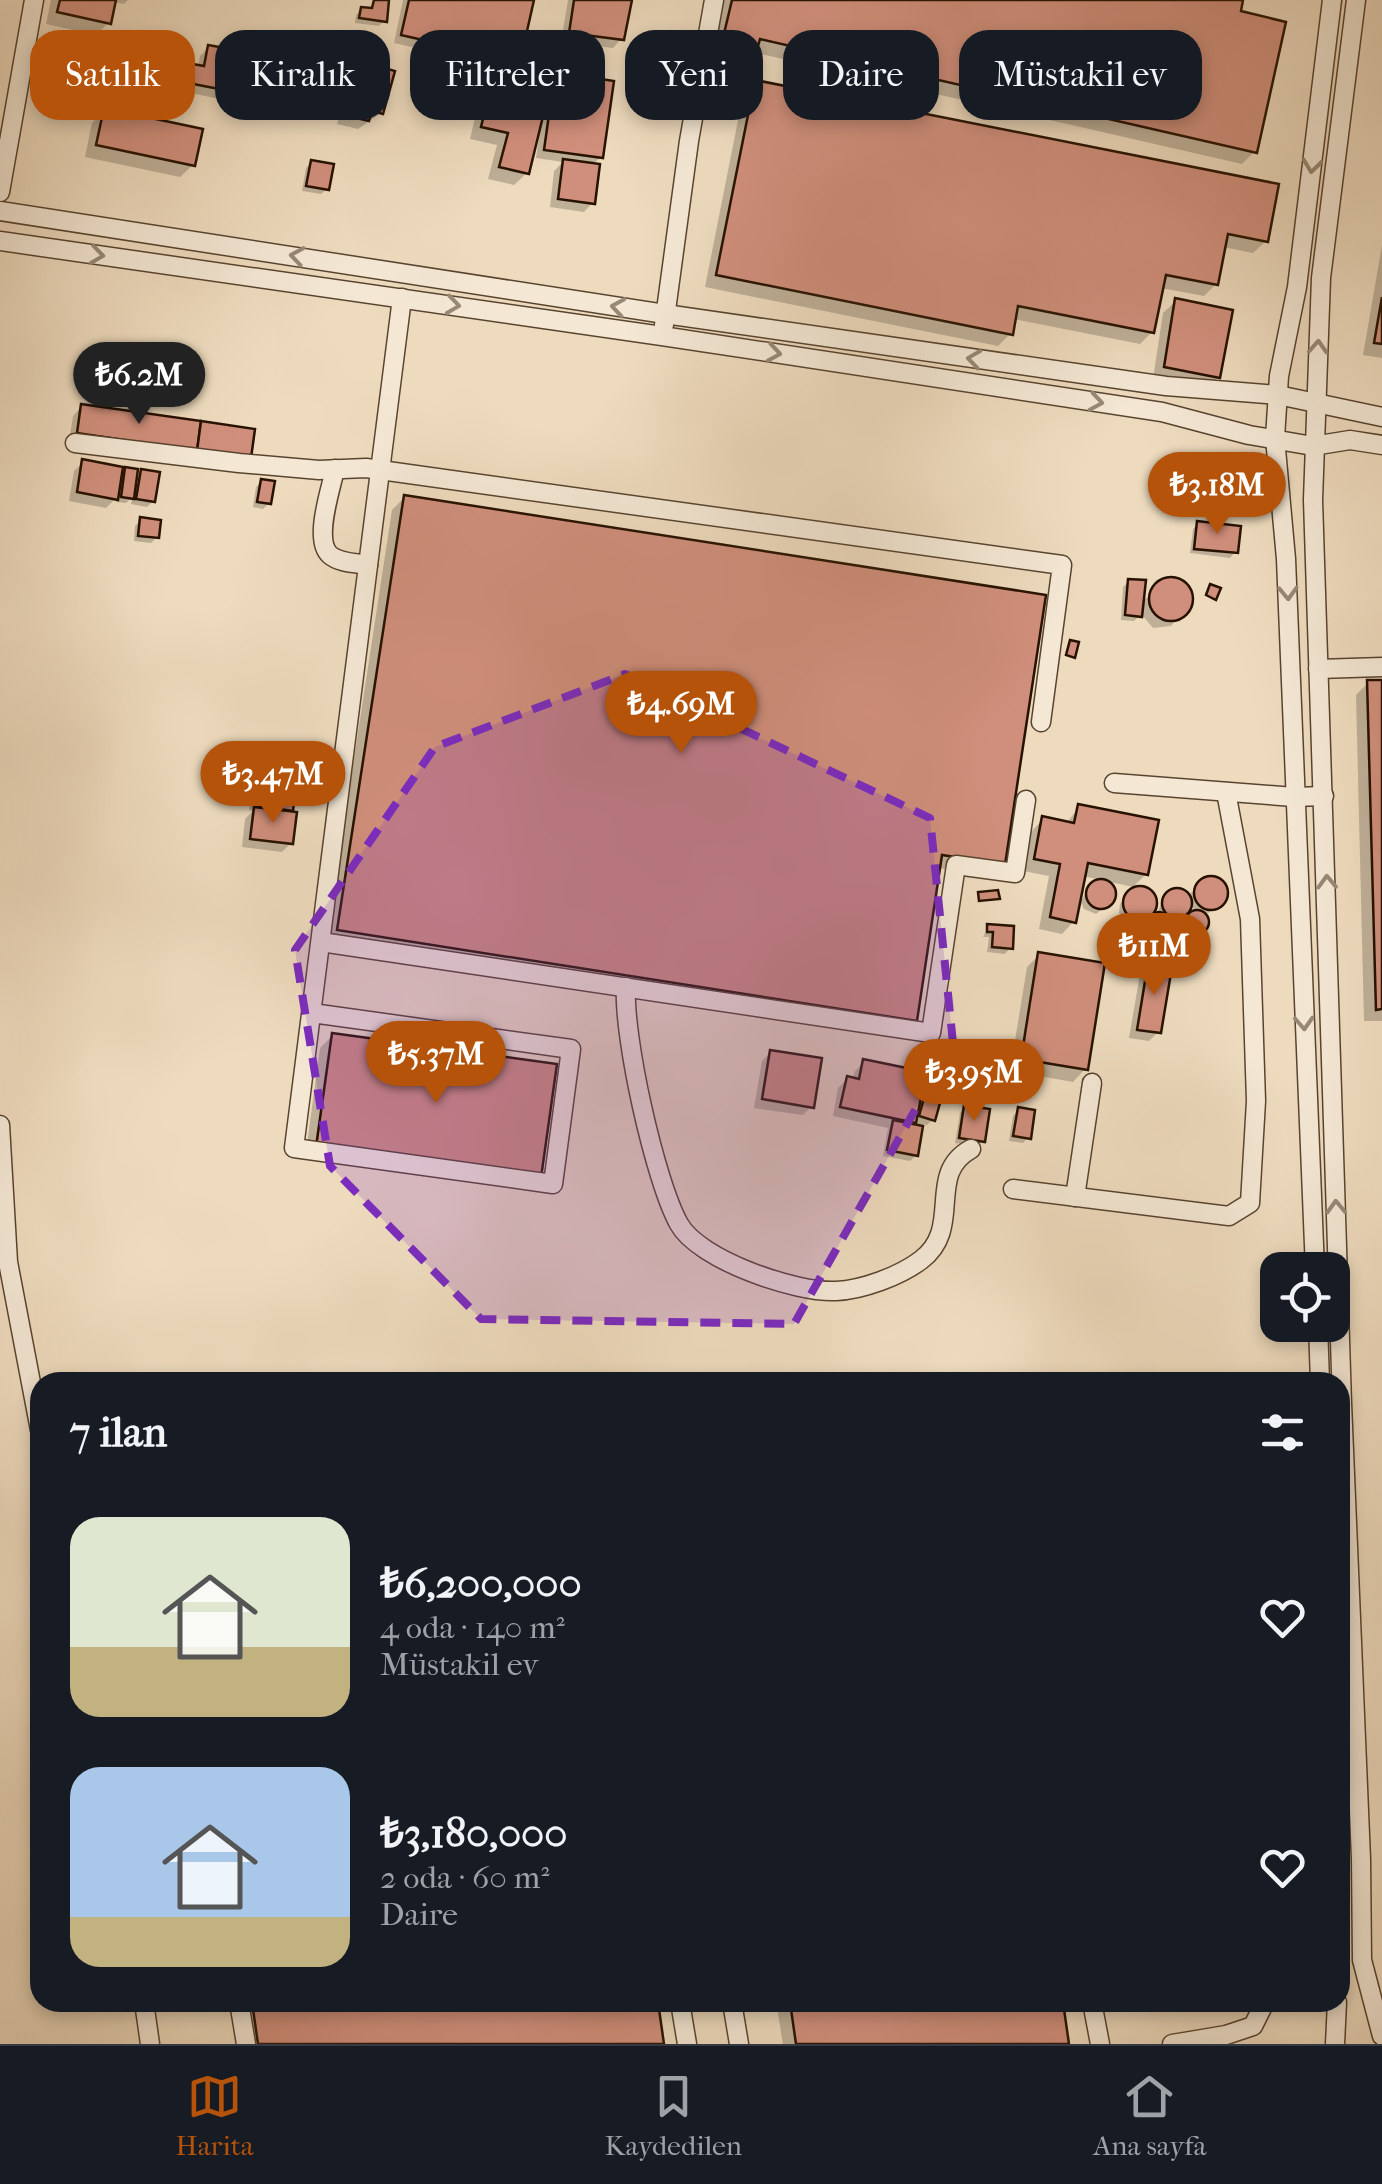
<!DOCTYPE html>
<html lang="tr">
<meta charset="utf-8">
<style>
:root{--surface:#171b24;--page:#242831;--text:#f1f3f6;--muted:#9ea1a6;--line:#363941;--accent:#b45309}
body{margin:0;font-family:"IM FELL French Canon",serif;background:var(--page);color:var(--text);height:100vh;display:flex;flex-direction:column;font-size:38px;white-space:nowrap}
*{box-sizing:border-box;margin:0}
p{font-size:32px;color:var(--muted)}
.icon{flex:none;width:55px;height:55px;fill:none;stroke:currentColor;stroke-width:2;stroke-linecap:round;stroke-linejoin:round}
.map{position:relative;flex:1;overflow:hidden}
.side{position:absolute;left:30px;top:1372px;width:1320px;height:640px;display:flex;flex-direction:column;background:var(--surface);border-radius:30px;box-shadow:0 5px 15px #0003}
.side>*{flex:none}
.top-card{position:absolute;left:30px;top:30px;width:1322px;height:90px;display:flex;gap:20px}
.fabs{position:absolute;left:1260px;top:1252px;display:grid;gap:20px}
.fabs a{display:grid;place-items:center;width:90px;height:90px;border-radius:20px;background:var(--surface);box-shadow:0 5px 15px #0003;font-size:50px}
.price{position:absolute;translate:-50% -85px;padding:0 22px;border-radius:35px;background:var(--accent);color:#fff;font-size:32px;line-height:65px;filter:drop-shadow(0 2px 5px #0008)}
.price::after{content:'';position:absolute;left:50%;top:60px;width:30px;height:22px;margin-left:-15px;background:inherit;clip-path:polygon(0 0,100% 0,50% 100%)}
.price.selected{background:#222;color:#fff}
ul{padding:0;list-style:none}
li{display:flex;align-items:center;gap:30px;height:250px;padding:0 40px}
li span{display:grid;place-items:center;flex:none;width:280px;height:200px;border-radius:30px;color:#555}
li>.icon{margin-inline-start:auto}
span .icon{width:120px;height:120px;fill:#fffc;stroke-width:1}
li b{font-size:42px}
h2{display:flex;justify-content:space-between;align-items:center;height:120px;padding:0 40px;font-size:42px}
.pill{padding:0 35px;border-radius:30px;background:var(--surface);box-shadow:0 5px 15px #0003;font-size:35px;line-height:90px}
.pill.selected{background:var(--accent);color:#fff}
.tabs{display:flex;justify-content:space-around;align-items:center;height:140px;border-top:2px solid var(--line);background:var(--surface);font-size:28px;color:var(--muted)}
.tabs a{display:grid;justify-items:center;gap:5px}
.tabs .selected{color:var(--accent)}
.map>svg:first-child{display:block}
.shadow{fill:#0003}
.building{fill:#d08f7c;stroke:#271201;stroke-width:2.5}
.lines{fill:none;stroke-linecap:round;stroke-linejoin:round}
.minor-casing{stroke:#594430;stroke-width:21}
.minor{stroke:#f4e8d5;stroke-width:18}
.oneway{stroke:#988876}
.marked{fill:#7b2cbf;fill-opacity:0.2;stroke:#7b2cbf;stroke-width:8;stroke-dasharray:20 12;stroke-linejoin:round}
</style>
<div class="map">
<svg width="1382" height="2044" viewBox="0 0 1382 2044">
<rect width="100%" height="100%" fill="#eedbbe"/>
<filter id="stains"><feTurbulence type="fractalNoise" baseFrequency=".002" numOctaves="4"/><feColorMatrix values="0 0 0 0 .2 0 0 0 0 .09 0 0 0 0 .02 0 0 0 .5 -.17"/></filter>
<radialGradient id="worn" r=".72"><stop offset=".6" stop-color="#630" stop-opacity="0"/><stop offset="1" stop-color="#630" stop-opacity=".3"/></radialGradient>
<!-- shadow -->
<g class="shadow">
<polygon points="51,0 128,0 124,4 113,2 108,23 96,35 46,24"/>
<polygon points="374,0 387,1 384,21 379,26 355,23 356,15 362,9 369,10"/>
<polygon points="403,0 530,0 518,61 511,67 554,77 556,75 601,157 592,165 593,202 584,212 550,207 554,171 563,162 536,158 539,137 536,136 527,173 514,185 488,179 497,145 470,139 482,88 495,76 504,78 512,70 394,43"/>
<polygon points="568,0 629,0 622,38 613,48 561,42"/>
<polygon points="724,0 1241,0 1238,13 1255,151 1242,164 752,52 743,61 711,54"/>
<polygon points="209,47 243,93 234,102 176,90 179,74 188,65 198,67 200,56"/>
<polygon points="361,55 381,113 358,129 337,124 348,81 333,100 319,93 340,58 352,64"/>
<polygon points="265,60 269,101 264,107 249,103 260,65"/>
<polygon points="54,72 62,94 56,99 46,98 49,78"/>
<polygon points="838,78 860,92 854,98 831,92"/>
<polygon points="756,82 1266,241 1253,253 1223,247 1216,284 1204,296 1161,288 1152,332 1140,344 1013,319 1010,334 998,346 705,287 743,95"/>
<polygon points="104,111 193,165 180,177 85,157 92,123"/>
<polygon points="312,162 327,189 321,194 302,191 306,168"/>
<polygon points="1382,245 1382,358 1363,355"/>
<polygon points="1176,301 1218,377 1205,390 1153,379 1163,313"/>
<polygon points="82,406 249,457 69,442 73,416"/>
<polygon points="83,462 119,476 126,469 134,479 141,472 153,501 147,507 131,504 133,496 126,503 116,502 117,497 106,508 69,501 74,471"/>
<polygon points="262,481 269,503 263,509 253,507 256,487"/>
<polygon points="404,498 990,876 938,868 914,1019 902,1032 326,942 392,510"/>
<polygon points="141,520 157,537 151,543 134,541 135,526"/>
<polygon points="1198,524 1235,552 1230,558 1190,553 1193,529"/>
<polygon points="1167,580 1180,582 1189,592 1189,605 1171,626 1153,628 1141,614 1134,621 1121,620 1123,587 1129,581 1141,603"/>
<polygon points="1368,683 1382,683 1382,1021 1364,1021 1356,695"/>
<polygon points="258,783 291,810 287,813 291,843 282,852 242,847 245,819 253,811 249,810 252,788"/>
<polygon points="1079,807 1146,874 1133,887 1083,876 1074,921 1062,934 1039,929 1049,876 1023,871 1031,832 1043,819 1066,824"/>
<polygon points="1205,879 1219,881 1226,893 1216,908 1208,913 1201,912 1206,919 1204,929 1198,935 1189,939 1183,936 1181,931 1184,917 1165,921 1156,931 1149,926 1158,915 1161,902 1178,892 1189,902 1185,917 1196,913 1190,902 1191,893"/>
<polygon points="1105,882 1112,887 1114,895 1110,903 1096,914 1084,909 1081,902 1087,890 1093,884"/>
<polygon points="1143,889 1153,898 1152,911 1138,923 1124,921 1119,913 1120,904 1134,890"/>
<polygon points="988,927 1010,948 1005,954 987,952 989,937 983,937"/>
<polygon points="1039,955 1085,1069 1073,1082 1010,1071 1027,967"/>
<polygon points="1149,965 1158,1032 1149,1041 1129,1038 1140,974"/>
<polygon points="332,1036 539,1177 527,1190 305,1159 320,1048"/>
<polygon points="771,1052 812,1106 803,1115 754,1108 762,1061"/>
<polygon points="864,1062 923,1092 929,1075 934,1069 932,1120 927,1125 921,1124 916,1155 910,1161 883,1156 888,1128 833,1116 838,1088 847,1079 853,1080 855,1071"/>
<polygon points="965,1107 982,1141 977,1146 955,1143 960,1113"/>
<polygon points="1019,1110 1028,1137 1023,1143 1009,1141 1013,1116"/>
<polygon points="238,2002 656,2002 662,2044 244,2044"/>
<polygon points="776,2002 1060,2002 1067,2044 783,2044"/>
</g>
<!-- building -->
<g class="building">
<polygon points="60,0 116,0 111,24 57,12"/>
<polygon points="374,0 389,0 387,22 359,18 361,7 372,8"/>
<polygon points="409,0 534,0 520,62 401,35"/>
<polygon points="574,0 632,0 624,40 569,33"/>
<polygon points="732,0 1243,0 1241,11 1286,22 1257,153 760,39 757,50 722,42"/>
<polygon points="208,45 225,48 222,59 251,65 245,94 183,82 187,63 204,66"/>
<polygon points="360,52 383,58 381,67 395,71 383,114 372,111 369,121 344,115"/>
<polygon points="340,55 356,64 340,96 323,87"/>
<polygon points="265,57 283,63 271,103 253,97"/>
<polygon points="514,65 553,75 529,174 499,167 508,133 481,127 494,73 511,77"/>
<polygon points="53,69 67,71 64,95 50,93"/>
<polygon points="555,72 614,81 603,158 544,150"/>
<polygon points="837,76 865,82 863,93 835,86"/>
<polygon points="755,80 1279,184 1268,242 1228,234 1218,285 1166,275 1154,333 1018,306 1013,335 716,275"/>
<polygon points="104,108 203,129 195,166 96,145"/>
<polygon points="563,159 600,164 595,204 558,199"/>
<polygon points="311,160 334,164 329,190 306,186"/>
<polygon points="1382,297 1382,344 1374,343"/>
<polygon points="1175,298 1233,310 1220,378 1164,367"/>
<polygon points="81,404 201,421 197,451 77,433"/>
<polygon points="201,421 255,429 251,458 197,451"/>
<polygon points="82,459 123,467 118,500 77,492"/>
<polygon points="125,467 138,469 134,499 121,497"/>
<polygon points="141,469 160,472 155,502 136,499"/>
<polygon points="261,479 275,481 271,504 257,502"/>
<polygon points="404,495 1046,595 1005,865 942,855 917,1021 337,930"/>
<polygon points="140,517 161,520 159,538 138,536"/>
<polygon points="1197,521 1241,526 1238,553 1194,549"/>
<circle cx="1171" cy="599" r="22"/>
<polygon points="1128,579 1146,580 1142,617 1125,615"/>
<polygon points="1210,584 1221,588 1216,600 1206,595"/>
<polygon points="1070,640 1079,642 1075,658 1066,655"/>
<polygon points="1367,680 1382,680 1382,1009 1376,1010"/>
<polygon points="257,780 296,786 293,811 253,805"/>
<polygon points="1078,804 1159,820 1148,875 1088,863 1076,923 1050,917 1060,864 1034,859 1042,816 1074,823"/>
<polygon points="254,807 297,812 293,844 250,839"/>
<circle cx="1211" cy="893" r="17"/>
<circle cx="1101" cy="894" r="15"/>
<circle cx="1140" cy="903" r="17"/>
<circle cx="1177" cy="903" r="15"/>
<polygon points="998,890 1000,899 979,901 978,892"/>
<circle cx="1197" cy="922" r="12"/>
<circle cx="1159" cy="921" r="9"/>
<polygon points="987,924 1014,926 1013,949 992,947 993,932 987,932"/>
<polygon points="1131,937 1151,939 1149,953 1130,951"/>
<polygon points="1038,952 1105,963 1088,1070 1021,1059"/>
<polygon points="1148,963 1172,967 1161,1033 1137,1030"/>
<polygon points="332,1033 557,1064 541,1178 316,1147"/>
<polygon points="770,1050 822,1058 814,1108 762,1099"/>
<polygon points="863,1059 926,1072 916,1123 840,1107 847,1076 859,1079"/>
<polygon points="933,1066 949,1071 935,1121 919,1116"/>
<polygon points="964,1105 990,1109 985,1142 959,1138"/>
<polygon points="1018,1107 1035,1110 1031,1139 1013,1136"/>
<polygon points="893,1120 923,1126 918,1156 887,1150"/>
<polygon points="252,2002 658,2002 664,2044 258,2044"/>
<polygon points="790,2002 1063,2002 1069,2044 796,2044"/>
</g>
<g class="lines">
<defs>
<g id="minor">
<polyline points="1356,0 1321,278 1313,500 1342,1403 1361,1859 1362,1960 1382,2036"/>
<polyline points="0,192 34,0"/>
<polyline points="0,211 665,314 1166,386 1278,395 1382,417"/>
<polyline points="0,241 662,336 1162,412 1249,435 1313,446 1350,440 1382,445"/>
<polyline points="664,325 689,141 714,0"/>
<polyline points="75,443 239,463 319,470 366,468 1062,565 1041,722"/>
<path d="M335,469C331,489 313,540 330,555C339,563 357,563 368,565"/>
<polyline points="1318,669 1382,667"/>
<polyline points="1114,783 1294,797 1324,796"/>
<polyline points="321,942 931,1033 956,865 1015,873 1026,800"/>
<path d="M626,987C623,1037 655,1181 679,1224C699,1260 796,1293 836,1291C862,1290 900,1276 921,1260C964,1228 925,1174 971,1149"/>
<polyline points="312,1013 571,1049 553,1184 294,1148 402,298"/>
<polyline points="0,1125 8,1262 40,1430"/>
<polyline points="1013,1189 1229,1216 1250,1203 1256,1101 1250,919 1226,792"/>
<polyline points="1075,1197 1092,1083"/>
<polyline points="1315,1270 1286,559 1275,438 1279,376 1297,287 1332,0"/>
<polyline points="1318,1325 1320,1382"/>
<polyline points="144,2002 150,2044"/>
<polyline points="239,2002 246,2044"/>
<polyline points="680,2002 687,2044"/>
<polyline points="732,2002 739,2044"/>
<polyline points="1092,2002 1100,2044"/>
<polyline points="1172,2044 1226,2035 1253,2026 1265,2002"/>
<polyline points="1335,2044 1337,2002"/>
</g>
</defs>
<!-- minor casing -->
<use href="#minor" class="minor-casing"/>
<!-- minor -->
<use href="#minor" class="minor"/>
</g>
<!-- one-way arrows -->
<defs><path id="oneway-chevron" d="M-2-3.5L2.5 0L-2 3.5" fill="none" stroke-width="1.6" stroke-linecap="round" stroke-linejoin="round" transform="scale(2.5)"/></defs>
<g class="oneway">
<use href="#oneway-chevron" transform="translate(1312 166) rotate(97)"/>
<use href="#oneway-chevron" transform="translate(97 255) rotate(8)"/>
<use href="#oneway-chevron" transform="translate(297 256) rotate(-171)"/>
<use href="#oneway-chevron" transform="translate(453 305) rotate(8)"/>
<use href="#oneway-chevron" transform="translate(618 307) rotate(-171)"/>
<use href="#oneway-chevron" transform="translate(1318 347) rotate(-87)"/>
<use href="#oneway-chevron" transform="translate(774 353) rotate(9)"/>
<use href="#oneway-chevron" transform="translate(974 359) rotate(-172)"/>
<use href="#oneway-chevron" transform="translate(1096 402) rotate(9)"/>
<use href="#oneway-chevron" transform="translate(1288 593) rotate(88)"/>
<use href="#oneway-chevron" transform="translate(1327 882) rotate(-92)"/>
<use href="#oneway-chevron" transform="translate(1304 1023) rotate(87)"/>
<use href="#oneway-chevron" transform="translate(1336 1207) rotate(-92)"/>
</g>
<!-- marked area -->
<path class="marked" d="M625,674L930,818L953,1043L794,1324L481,1319L330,1166L295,950L435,747Z"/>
<rect width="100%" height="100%" filter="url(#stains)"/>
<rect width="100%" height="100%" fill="url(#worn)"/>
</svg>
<div class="fabs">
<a><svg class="icon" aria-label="locate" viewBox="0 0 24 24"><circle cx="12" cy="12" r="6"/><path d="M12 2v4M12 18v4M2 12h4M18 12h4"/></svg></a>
</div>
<b class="price selected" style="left:139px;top:427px">₺6.2M</b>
<b class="price" style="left:1217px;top:537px">₺3.18M</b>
<b class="price" style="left:681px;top:756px">₺4.69M</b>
<b class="price" style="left:273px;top:826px">₺3.47M</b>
<b class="price" style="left:1154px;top:998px">₺11M</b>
<b class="price" style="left:436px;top:1106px">₺5.37M</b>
<b class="price" style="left:974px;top:1124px">₺3.95M</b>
<div class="top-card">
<a class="pill selected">Satılık</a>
<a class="pill">Kiralık</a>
<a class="pill">Filtreler</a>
<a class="pill">Yeni</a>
<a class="pill">Daire</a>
<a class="pill">Müstakil ev</a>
</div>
<section class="side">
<h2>7 ilan<svg class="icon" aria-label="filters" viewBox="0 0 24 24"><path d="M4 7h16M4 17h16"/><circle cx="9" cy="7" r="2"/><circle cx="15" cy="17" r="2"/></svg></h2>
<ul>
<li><span style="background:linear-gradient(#dfe7d0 65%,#c2b280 0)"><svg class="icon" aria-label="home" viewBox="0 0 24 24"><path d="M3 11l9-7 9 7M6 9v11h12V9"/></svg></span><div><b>₺6,200,000</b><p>4 oda · 140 m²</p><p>Müstakil ev</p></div><svg class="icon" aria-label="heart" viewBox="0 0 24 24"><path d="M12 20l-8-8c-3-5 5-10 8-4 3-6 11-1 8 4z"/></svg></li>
<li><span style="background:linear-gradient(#a9c7e8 75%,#c2b280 0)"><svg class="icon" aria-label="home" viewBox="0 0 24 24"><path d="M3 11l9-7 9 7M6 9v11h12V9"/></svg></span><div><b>₺3,180,000</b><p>2 oda · 60 m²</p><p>Daire</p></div><svg class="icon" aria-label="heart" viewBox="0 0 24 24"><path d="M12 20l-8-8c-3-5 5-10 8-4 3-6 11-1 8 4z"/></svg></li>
</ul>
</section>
</div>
<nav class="tabs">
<a class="selected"><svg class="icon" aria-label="map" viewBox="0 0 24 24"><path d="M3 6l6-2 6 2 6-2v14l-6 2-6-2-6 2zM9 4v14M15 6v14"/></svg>Harita</a>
<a><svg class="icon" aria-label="saved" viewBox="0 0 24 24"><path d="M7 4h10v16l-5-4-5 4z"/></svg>Kaydedilen</a>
<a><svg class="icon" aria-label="home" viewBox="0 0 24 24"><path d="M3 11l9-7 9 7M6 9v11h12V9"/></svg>Ana sayfa</a>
</nav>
